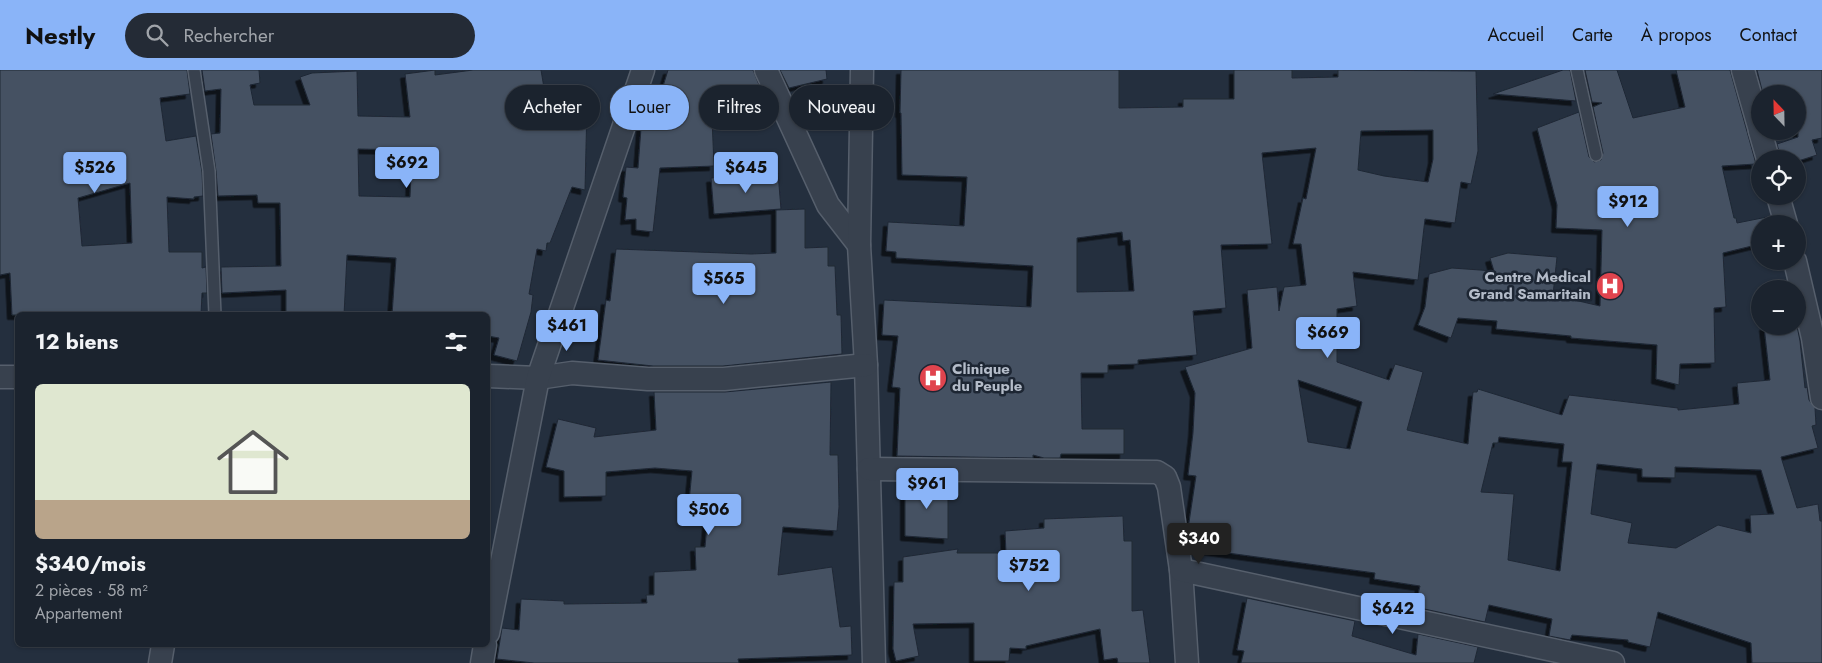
<!DOCTYPE html>
<html lang="fr">
<meta charset="utf-8">
<style>
:root{--surface:#1b232e;--page:#242b36;--text:#f1f3f6;--muted:#a0a4aa;--line:#39404a;--accent:#8ab4f8}
body{margin:0;font-family:Jost,sans-serif;background:var(--page);color:var(--text);height:100vh;display:flex;flex-direction:column;font-size:19px;white-space:nowrap}
*{box-sizing:border-box;margin:0}
p{font-size:16px;color:var(--muted)}
.icon{flex:none;width:28px;height:28px;fill:none;stroke:currentColor;stroke-width:2;stroke-linecap:round;stroke-linejoin:round}
.map{position:relative;flex:1;overflow:hidden}
.side{position:absolute;left:15px;top:242px;width:475px;height:335px;display:flex;flex-direction:column;background:var(--surface);border-radius:8px;box-shadow:0 1px 4px #0004,0 0 0 1px var(--line)}
.side>*{flex:none}
.top-card{position:absolute;left:505px;top:15px;width:475px;height:45px;display:flex;gap:10px}
.needle{width:32px;rotate:338deg}
.fabs{position:absolute;left:1751px;top:15px;display:grid;gap:10px}
.fabs a{display:grid;place-items:center;width:55px;height:55px;border-radius:50%;background:var(--surface);box-shadow:0 1px 4px #0004,0 0 0 1px var(--line);font-size:25px}
.price{position:absolute;translate:-50% -42px;padding:0 11px;border-radius:5px;background:var(--accent);color:#111;font-size:16px;line-height:32px;filter:drop-shadow(0 1px 2px #0008)}
.price::after{content:'';position:absolute;left:50%;top:30px;width:15px;height:11px;margin-left:-8px;background:inherit;clip-path:polygon(0 0,100% 0,50% 100%)}
.price.active{background:#222;color:#fff}
ul{padding:0;list-style:none}
li{display:grid;align-content:center;gap:10px;height:265px;padding:0 20px}
li+li{border-top:1px solid var(--line)}
li span{display:grid;place-items:center;height:155px;border-radius:8px;color:#555}
li>.icon{margin-inline-start:auto}
span .icon{width:90px;height:90px;fill:#fffc;stroke-width:1}
li b{font-size:21px}
h2{display:flex;justify-content:space-between;align-items:center;height:60px;padding:0 20px;font-size:21px}
.chip{padding:0 18px;border-radius:22px;background:var(--surface);box-shadow:0 1px 4px #0004,0 0 0 1px var(--line);font-size:18px;line-height:45px}
.chip.active{background:var(--accent);color:#111}
header{display:flex;align-items:center;gap:30px;box-sizing:border-box;height:70px;padding:0 25px;background:var(--accent);color:#111}
header strong{font-size:24px}
nav{display:flex;gap:28px;margin-inline-start:auto;font-size:18px}
.search{width:350px;height:45px;background:var(--page);display:flex;align-items:center;gap:12px;box-sizing:border-box;padding:0 18px;border-radius:28px;color:var(--muted);font-size:19px}
.map>svg:first-child{display:block}
.building{fill:#455162;stroke:#1f2835;fill-rule:evenodd;filter:url(#shadow)}
.lines{fill:none;stroke-linecap:round;stroke-linejoin:round}
.service-casing{stroke:#565f6c;stroke-width:14}
.minor-casing{stroke:#565f6c;stroke-width:25}
.service{stroke:#38414e;stroke-width:11}
.minor{stroke:#38414e;stroke-width:22}
.labels{text-anchor:middle;stroke-width:5;stroke-linejoin:round;paint-order:stroke}
.poi-label{font-size:15px;font-weight:bold;fill:#b4bcc9;stroke:#1d2633;text-anchor:end}
</style>
<header>
<strong>Nestly</strong>
<div class="search"><svg class="icon" aria-label="search" viewBox="0 0 24 24"><circle cx="10" cy="10" r="6"/><path d="M15 15l6 6"/></svg>Rechercher</div>
<nav><a>Accueil</a><a>Carte</a><a>À propos</a><a>Contact</a></nav>
</header>
<div class="map">
<svg width="1822" height="593" viewBox="0 0 1822 593">
<defs>
<filter id="shadow"><feDropShadow dx="-4.5" dy="4.5" stdDeviation="0" flood-color="#0009"/></filter>
</defs>
<rect width="100%" height="100%" fill="#242f3e"/>
<!-- building -->
<g class="building">
<path d="M0,0H187L190,24L160,28L166,71L196,66L202,102L203,126L194,127V129L167,127L169,182H202V198L206,197L207,223H202L201,245L120,242V245H12L10,203L0,205ZM130,113L132,173L82,176L78,128Z"/>
<path d="M202,0H259L260,13L250,15L254,35H310L300,7L312,3L357,1L358,46L410,47L405,4L435,0V5L473,0H541L545,24L575,20L576,23L585,21L587,35L585,120L572,117L550,173H547L546,181L537,179L529,224L533,225L531,242L517,291L494,285L499,268L488,266V245H392L396,188L347,185L344,245H286V220L222,223L221,197L281,196L280,133H258L257,125L218,126L216,101L211,64L220,63L221,19L205,21ZM358,79L412,80L410,127L359,126Z"/>
<polygon points="668,0 753,0 766,32 746,39 721,37 719,49 712,48 714,96 660,98 653,162 636,160 636,149 625,150 627,128 623,127 626,97 638,98 642,45 646,32 657,36"/>
<polygon points="780,0 826,0 827,9 789,18"/>
<path d="M901,0H1119V38L1183,37V29H1234V0H1292V8L1338,7V0L1476,1L1478,81L1471,114L1461,112L1455,153L1425,149L1418,210L1353,202L1357,236L1337,239V292L1389,310L1395,294L1423,302L1407,360L1468,374L1473,322H1477L1478,319L1562,345L1569,325L1678,338V340L1739,334L1737,313L1770,310L1764,256H1797L1800,271L1805,318L1807,317L1809,330L1815,338L1816,355L1812,356L1818,378L1781,387L1797,438L1818,434L1820,451H1822V593H1752L1751,573L1658,542L1650,577L1628,572V570L1572,565L1570,570L1549,566L1552,549L1489,535L1485,552L1415,537L1420,516L1374,509L1375,503L1191,478L1188,459L1196,406L1188,405L1193,363L1195,323L1185,297L1252,278L1247,220L1277,217L1279,241L1284,217L1306,215L1301,174H1293L1303,128L1306,129L1316,78L1262,83L1272,174L1221,175L1226,238L1193,241L1197,285L1138,290V294L1108,295V303H1081L1082,359H1124V384H1061L1060,388H1044L1033,385V388L897,386L900,318L892,317L898,266L882,265L884,230L1031,237L1033,196L896,188V182L886,181L888,152L964,156L967,107L902,105L901,43H900ZM1433,60V89L1428,112L1384,106L1358,100L1361,61ZM1122,162L1123,171L1130,170L1134,221L1077,222V168ZM1298,310L1362,332L1350,379L1308,372ZM1499,367L1564,374L1562,392H1572L1560,501L1508,490L1514,424L1481,422L1493,373H1498ZM1597,394L1642,399V407L1675,408V397L1761,400L1774,444L1750,445L1751,463L1718,455L1676,478L1628,473L1632,453L1591,444Z"/>
<polygon points="1563,0 1570,0 1576,31 1493,24"/>
<polygon points="1585,0 1617,0 1633,48 1685,37 1676,0 1730,0 1756,94 1722,96 1734,148 1736,148 1737,153 1767,147 1768,154 1760,154 1760,174 1723,183 1726,237 1714,238 1715,293 1680,294 1679,315 1656,309 1657,275 1571,268 1571,266 1496,259 1497,251 1458,248 1451,268 1418,255 1425,237 1429,204 1452,198 1494,201 1490,188 1508,183 1557,187 1553,225 1600,236 1602,160 1556,158 1557,135 1537,58 1579,42 1589,87 1594,92 1601,90 1603,83 1593,37 1602,33 1592,32"/>
<polygon points="1757,0 1822,0 1822,68 1812,70 1817,85 1798,91 1798,89 1781,89 1777,74 1798,67 1798,24 1763,24"/>
<polygon points="842,19 844,44 814,45 812,20"/>
<polygon points="778,103 781,139 714,144 711,108"/>
<polygon points="805,139 805,178 828,177 828,196 835,196 837,245 841,245 842,284 723,296 653,296 598,290 606,230 610,231 616,179 751,184 776,183 776,140"/>
<polygon points="831,312 830,385 838,385 839,437 837,461 783,457 778,505 832,497 840,557 851,556 852,585 738,589 739,593 534,593 497,589 502,558 519,560 521,529 564,531 564,534 647,533 646,525 654,525 654,502 696,500 695,477 705,477 709,434 689,432 692,401 655,398 606,402 606,426 564,427 564,401 546,397 558,349 596,358 594,367 656,360 654,322 725,322"/>
<polygon points="905,412 948,413 948,469 905,466"/>
<polygon points="1123,446 1124,471 1132,471 1132,541 1143,540 1150,593 1118,593 1117,588 1104,590 1100,559 1026,576 1026,579 1010,578 1009,591 974,591 974,553 913,554 919,586 896,591 893,579 894,512 903,512 903,487 958,479 957,483 1006,483 1005,461 1044,458 1044,449"/>
<polygon points="1247,528 1355,551 1352,566 1416,585 1418,564 1478,577 1474,593 1241,593 1244,581 1237,580"/>
</g>
<g class="lines">
<defs>
<g id="service">
<polyline points="194,0 209,101 215,245"/>
<polyline points="1577,0 1596,85"/>
</g>
<g id="minor">
<polyline points="766,0 828,135 859,175"/>
<polyline points="862,0 859,175 866,295 874,593"/>
<polyline points="1743,0 1760,60"/>
<polyline points="1760,61 1768,89"/>
<polyline points="1778,126 1786,154"/>
<polyline points="1795,191 1813,268 1822,328"/>
<polyline points="488,306 538,308 572,303 648,309 724,309 866,295"/>
<polyline points="0,307 18,307"/>
<polyline points="869,399 1157,402 1165,407 1169,417 1181,500 1187,593"/>
<polyline points="1181,500 1613,593"/>
<polyline points="488,563 538,308 643,0"/>
<polyline points="160,593 163,575"/>
<polyline points="482,593 485,575"/>
</g>
</defs>
<!-- service casing -->
<use href="#service" class="service-casing"/>
<!-- minor casing -->
<use href="#minor" class="minor-casing"/>
<!-- service -->
<use href="#service" class="service"/>
<!-- minor -->
<use href="#minor" class="minor"/>
</g>
<!-- icons -->
<defs>
<symbol id="hospital-disc" viewBox="-11 -11 22 22"><circle r="9.5" fill="#e0444e" stroke="#1d2633"/><path d="M-5-5h3v3.5h4V-5h3V5h-3V1.5h-4V5h-3Z" fill="#fff"/></symbol>
</defs>
<g fill-rule="evenodd">
<use href="#hospital-disc" x="1594" y="200" width="32" height="32"/>
<use href="#hospital-disc" x="917" y="292" width="32" height="32"/>
</g>
<g class="labels">
<!-- poi labels -->
<g class="poi-label">
<text x="1591" y="212">Centre Medical<tspan x="1591" dy="17">Grand Samaritain</tspan></text>
<text x="952" y="304" text-anchor="start">Clinique<tspan x="952" dy="17">du Peuple</tspan></text>
</g>
</g>
</svg>
<div class="fabs">
<a><svg class="needle" viewBox="-14 -14 28 28"><path d="M0-13l5 13h-10z" fill="#e53935"/><path d="M0 13l5-13h-10z" fill="#a0a4aa"/></svg></a>
<a><svg class="icon" aria-label="locate" viewBox="0 0 24 24"><circle cx="12" cy="12" r="6"/><path d="M12 2v4M12 18v4M2 12h4M18 12h4"/></svg></a>
<a>+</a>
<a>−</a>
</div>
<b class="price" style="left:407px;top:119px">$692</b>
<b class="price" style="left:95px;top:124px">$526</b>
<b class="price" style="left:746px;top:124px">$645</b>
<b class="price" style="left:1628px;top:158px">$912</b>
<b class="price" style="left:724px;top:235px">$565</b>
<b class="price" style="left:567px;top:282px">$461</b>
<b class="price" style="left:1328px;top:289px">$669</b>
<b class="price" style="left:927px;top:440px">$961</b>
<b class="price" style="left:709px;top:466px">$506</b>
<b class="price active" style="left:1199px;top:495px">$340</b>
<b class="price" style="left:1029px;top:522px">$752</b>
<b class="price" style="left:1393px;top:565px">$642</b>
<div class="top-card">
<a class="chip">Acheter</a>
<a class="chip active">Louer</a>
<a class="chip">Filtres</a>
<a class="chip">Nouveau</a>
</div>
<section class="side">
<h2>12 biens<svg class="icon" aria-label="filters" viewBox="0 0 24 24"><path d="M4 7h16M4 17h16"/><circle cx="9" cy="7" r="2"/><circle cx="15" cy="17" r="2"/></svg></h2>
<ul>
<li><span style="background:linear-gradient(#dfe7d0 75%,#b9a48a 0)"><svg class="icon" aria-label="home" viewBox="0 0 24 24"><path d="M3 11l9-7 9 7M6 9v11h12V9"/></svg></span><div><b>$340/mois</b><p>2 pièces · 58 m²</p><p>Appartement</p></div></li>
</ul>
</section>
</div>
